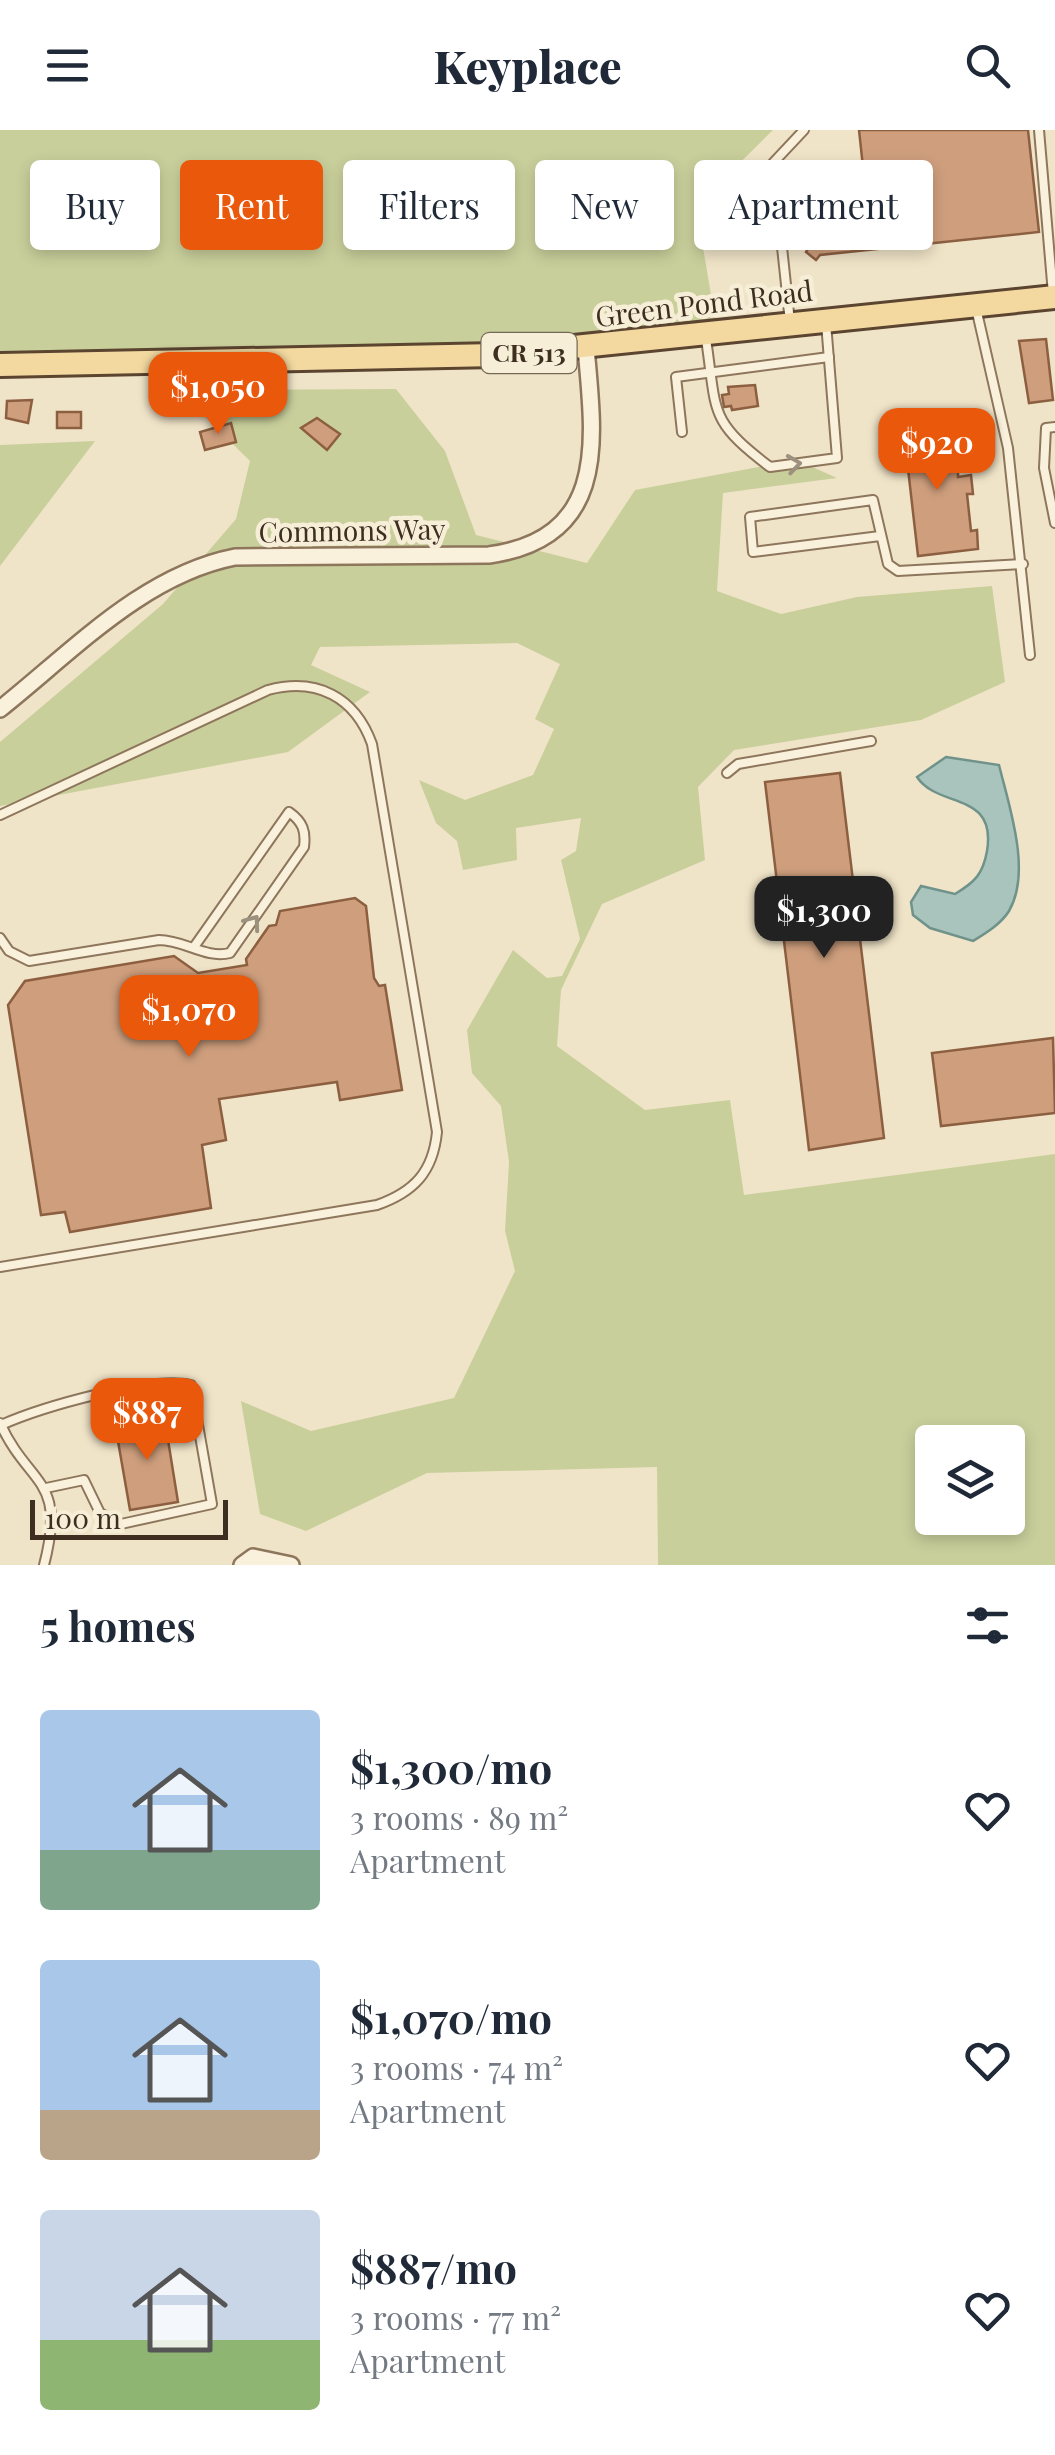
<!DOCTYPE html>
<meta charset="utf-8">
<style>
:root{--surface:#fff;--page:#f6f6f7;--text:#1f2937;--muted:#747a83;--accent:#ea580c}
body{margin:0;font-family:"Playfair Display",serif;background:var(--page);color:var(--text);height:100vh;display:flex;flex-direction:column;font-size:38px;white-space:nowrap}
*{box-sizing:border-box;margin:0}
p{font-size:32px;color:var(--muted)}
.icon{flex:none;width:55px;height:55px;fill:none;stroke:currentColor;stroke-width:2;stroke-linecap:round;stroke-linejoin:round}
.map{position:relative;height:1435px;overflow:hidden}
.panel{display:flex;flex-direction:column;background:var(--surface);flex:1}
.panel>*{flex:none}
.hud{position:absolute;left:30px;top:30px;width:995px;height:90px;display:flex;gap:20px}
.controls{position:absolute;left:915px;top:1295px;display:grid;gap:20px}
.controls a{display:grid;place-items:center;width:110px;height:110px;border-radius:10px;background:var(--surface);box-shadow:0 5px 15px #0003;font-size:50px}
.scale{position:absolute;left:30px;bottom:25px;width:198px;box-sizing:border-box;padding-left:10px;border:5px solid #3d2e20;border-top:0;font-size:28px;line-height:35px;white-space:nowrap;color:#3d2e20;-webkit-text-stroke:8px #f7eed8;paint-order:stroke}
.price{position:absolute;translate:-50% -85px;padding:0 22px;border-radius:20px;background:var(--accent);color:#fff;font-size:32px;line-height:65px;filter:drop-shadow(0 2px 5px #0008)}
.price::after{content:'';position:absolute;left:50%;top:60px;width:30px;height:22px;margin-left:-15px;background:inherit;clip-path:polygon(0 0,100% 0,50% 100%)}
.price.current{background:#222;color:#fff}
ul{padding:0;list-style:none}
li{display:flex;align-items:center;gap:30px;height:250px;padding:0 40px}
li span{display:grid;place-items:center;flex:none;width:280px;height:200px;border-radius:10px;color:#555}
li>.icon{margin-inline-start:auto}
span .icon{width:120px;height:120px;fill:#fffc;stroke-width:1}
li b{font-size:42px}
h2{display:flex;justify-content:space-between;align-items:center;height:120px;padding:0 40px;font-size:42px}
.pill{padding:0 35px;border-radius:10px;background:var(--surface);box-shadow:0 5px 15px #0003;font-size:35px;line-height:90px}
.pill.current{background:var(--accent);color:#fff}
header{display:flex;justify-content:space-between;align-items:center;height:130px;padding:0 40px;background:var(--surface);font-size:45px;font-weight:800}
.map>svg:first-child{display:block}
.green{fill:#c9cf9b;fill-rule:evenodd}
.water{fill:#a9c4bc;stroke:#6f938a;stroke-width:2.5}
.building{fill:#cf9f7d;stroke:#8d5f41;stroke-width:2.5}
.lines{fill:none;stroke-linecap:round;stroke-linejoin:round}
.lane-casing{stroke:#8d765c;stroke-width:12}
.street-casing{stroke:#8d765c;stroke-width:20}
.primary-casing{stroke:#5b4430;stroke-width:28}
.lane{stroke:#faf1dc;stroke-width:8}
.street{stroke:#faf1dc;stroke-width:15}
.primary{stroke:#f3d9a0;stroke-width:22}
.oneway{stroke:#9c907e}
.labels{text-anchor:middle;stroke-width:9;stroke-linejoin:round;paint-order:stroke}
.shield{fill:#f7eed8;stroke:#756857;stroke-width:2.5}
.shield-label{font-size:25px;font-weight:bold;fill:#3d2e20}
.street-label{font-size:28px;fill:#3d2e20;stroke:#f7eed8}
</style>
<header><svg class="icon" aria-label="menu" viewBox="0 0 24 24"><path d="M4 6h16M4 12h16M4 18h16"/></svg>Keyplace<svg class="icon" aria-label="search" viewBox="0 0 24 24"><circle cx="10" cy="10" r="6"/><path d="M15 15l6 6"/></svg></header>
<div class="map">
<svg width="1055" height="1435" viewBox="0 0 1055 1435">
<rect width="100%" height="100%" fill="#f0e4c8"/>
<!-- green -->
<g class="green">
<path d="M0,0H773L696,76L716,194C478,218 239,223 0,227Z"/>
<path d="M396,259L445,321L476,405L587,433L635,360L797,330L837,348L723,363L717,461L781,484L857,467L992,456L1005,552L921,590L734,620L698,657L705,730L602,774L561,860L557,916L645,980L730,970L744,1065L1055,1024V1435H658L657,1337L427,1343L306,1401L260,1384L241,1271L311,1301L454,1268L515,1141L505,1101L509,1032L501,976L472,943L467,900L513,820L547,848L562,846L580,809L561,730L576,721L581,688L516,698L517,730L463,740L457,711L436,693L419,650L465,670L533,645L554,599L535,589L560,534L517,513L320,517L311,535L370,562L288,622L0,676V612L163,474L236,389L250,331L178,260ZM932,1312H1008V1388H932Z"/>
<polygon points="95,311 0,436 0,315"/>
</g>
<!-- water -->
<path class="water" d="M946,627L999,635C1009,676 1032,742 1009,781C1001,794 986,803 973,811L930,798L913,785L911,772L921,756L955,764C975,752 983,744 987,721C997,661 938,679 917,647Z"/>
<!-- building -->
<g class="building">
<polygon points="859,0 1028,0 1039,102 820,125 816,130 806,122 809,117 802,43 863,37"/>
<polygon points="1046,209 1053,270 1029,273 1019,211"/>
<polygon points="755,255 758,276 732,280 731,276 724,277 722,265 729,264 728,257"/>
<polygon points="32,270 28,293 6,288 7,271"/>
<rect x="57" y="282" width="24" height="16"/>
<polygon points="317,288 340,304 327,320 301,298"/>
<polygon points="939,289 937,310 941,309 943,317 955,316 957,325 949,325 950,336 958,337 958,347 971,345 973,364 967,364 971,401 977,400 978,419 918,426 903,295"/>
<polygon points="231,293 236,312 205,320 200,302"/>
<polygon points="840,643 884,1008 809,1020 765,652"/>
<polygon points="355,768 366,776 374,848 379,856 385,855 402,960 340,970 337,952 219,969 226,1010 202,1015 211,1078 70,1102 65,1082 41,1085 8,875 25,851 174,826 198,843 247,835 246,829 269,796 276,795 280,781"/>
<polygon points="1053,908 1055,983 941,996 932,923"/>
<polygon points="164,1285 178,1372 130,1380 115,1294"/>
</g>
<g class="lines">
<defs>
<g id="lane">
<polyline points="1039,0 1053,164"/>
<polyline points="976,178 1008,318 1030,525"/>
<polyline points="790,192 773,33 804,0"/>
<path d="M706,209C717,283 708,290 770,337L837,328L826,193"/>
<polyline points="1055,297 1046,298 1044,338 1055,393"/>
<polyline points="682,302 676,247 829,227"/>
<polyline points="880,406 753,422 750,387 873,370 888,434 898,441 1023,434"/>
<polyline points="727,643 738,634 871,611"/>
<path d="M0,685L268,560C317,547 355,567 372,614L437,1002C433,1042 414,1062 377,1075L0,1137"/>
<path d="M0,808L9,821L29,831L159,810C185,810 205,829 230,823L304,717C306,701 303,692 289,682L194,817"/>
<path d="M0,1293C29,1357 67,1347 44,1435"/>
<path d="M1,1295C42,1277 148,1246 191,1255L212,1374L121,1394L100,1383L84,1350L46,1358"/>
</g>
<g id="street">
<path d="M0,579C72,522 143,445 235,427L489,425C610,408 594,309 586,218"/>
<polyline points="242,1435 253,1427 291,1435"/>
</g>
<polyline id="primary" points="0,235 496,225 1055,167"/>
</defs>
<!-- lane casing -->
<use href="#lane" class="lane-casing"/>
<!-- street casing -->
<use href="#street" class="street-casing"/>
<!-- primary casing -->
<use href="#primary" class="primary-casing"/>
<!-- lane -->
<use href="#lane" class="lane"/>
<!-- street -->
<use href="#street" class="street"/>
<!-- primary -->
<use href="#primary" class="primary"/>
</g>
<!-- one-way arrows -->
<defs><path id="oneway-chevron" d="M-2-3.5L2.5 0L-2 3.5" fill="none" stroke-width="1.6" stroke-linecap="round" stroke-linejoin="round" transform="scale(2.5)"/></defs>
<g class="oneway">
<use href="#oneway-chevron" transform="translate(794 334) rotate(-8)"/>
<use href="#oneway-chevron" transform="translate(253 792) rotate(-54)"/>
</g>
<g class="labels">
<!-- shield labels -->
<rect class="shield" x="481.5" y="203" width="95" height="40" rx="8"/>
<g class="shield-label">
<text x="529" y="232">CR 513</text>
</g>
<!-- street labels -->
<g class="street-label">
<text transform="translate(704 174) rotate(-7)" y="10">Green Pond Road</text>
<text transform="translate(352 401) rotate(-1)" y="10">Commons Way</text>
</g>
</g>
</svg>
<div class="controls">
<a><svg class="icon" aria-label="layers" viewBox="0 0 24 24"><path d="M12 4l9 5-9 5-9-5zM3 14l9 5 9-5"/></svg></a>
</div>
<div class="scale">100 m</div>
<b class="price" style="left:218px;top:307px">$1,050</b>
<b class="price" style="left:937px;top:363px">$920</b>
<b class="price current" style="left:824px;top:831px">$1,300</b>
<b class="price" style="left:189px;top:930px">$1,070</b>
<b class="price" style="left:147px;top:1333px">$887</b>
<div class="hud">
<a class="pill">Buy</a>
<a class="pill current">Rent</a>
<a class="pill">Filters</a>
<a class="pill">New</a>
<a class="pill">Apartment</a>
</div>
</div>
<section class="panel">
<h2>5 homes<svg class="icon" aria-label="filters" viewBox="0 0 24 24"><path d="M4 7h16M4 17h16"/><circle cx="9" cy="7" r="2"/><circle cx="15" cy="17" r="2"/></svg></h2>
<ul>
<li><span style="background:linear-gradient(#a9c7e8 70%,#7fa58c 0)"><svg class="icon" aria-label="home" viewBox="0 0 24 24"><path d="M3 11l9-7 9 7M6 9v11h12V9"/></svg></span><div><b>$1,300/mo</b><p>3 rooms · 89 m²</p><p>Apartment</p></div><svg class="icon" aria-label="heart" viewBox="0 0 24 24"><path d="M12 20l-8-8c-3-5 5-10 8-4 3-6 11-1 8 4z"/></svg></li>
<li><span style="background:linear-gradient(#a9c7e8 75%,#b9a48a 0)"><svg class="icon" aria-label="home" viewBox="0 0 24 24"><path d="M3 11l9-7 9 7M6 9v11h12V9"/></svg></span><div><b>$1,070/mo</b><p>3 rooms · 74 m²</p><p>Apartment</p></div><svg class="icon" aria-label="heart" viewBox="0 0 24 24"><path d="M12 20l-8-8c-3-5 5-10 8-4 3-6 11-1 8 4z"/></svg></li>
<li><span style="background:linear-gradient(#c9d6e8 65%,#8fb573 0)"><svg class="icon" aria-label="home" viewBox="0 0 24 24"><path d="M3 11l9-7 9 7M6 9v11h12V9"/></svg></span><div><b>$887/mo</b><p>3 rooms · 77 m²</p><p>Apartment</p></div><svg class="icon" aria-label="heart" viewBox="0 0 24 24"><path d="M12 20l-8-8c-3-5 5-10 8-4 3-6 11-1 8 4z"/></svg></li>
</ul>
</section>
